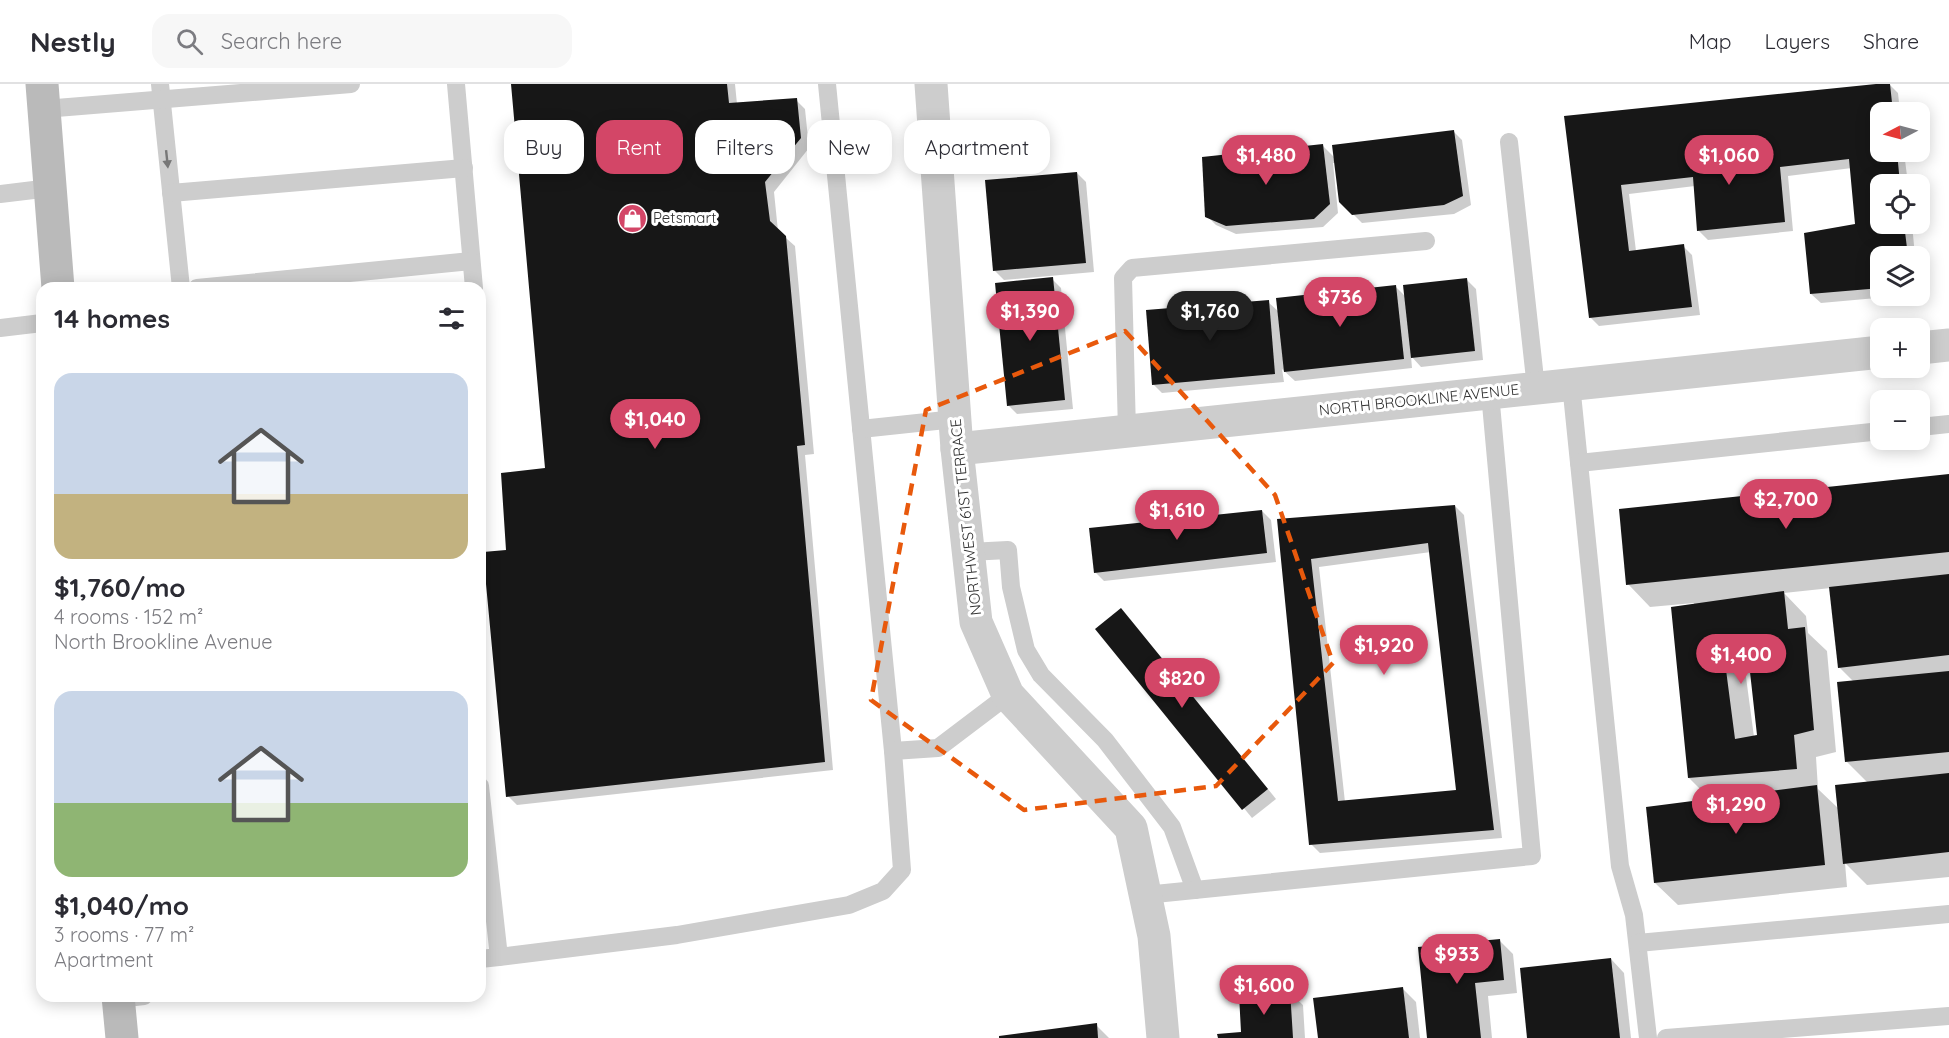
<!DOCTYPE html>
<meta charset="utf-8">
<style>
:root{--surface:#fff;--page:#f7f7f7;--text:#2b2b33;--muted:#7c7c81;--line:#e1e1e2;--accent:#d34667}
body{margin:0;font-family:Quicksand,sans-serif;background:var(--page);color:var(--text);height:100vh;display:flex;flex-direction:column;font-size:22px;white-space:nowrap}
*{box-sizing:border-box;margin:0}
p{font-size:20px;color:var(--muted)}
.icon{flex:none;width:33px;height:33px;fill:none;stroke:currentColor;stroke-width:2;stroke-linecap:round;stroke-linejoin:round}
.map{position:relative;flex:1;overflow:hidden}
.panel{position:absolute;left:36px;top:198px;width:450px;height:720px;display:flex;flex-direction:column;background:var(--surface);border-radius:18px;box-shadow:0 3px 15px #0003}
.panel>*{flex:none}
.guide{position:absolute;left:504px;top:36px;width:570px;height:54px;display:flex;gap:12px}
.needle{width:39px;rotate:264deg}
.controls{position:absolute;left:1870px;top:18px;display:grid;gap:12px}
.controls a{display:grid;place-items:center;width:60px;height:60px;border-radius:12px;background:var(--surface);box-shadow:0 3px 15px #0003;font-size:30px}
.price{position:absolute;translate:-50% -51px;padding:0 14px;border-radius:21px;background:var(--accent);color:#fff;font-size:20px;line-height:39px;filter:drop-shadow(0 2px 3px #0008)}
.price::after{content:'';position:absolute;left:50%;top:36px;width:18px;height:14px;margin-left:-9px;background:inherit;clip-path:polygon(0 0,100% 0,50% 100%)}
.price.selected{background:#222;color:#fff}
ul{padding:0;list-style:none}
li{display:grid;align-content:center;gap:12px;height:318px;padding:0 18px}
li span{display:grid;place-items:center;height:186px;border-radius:18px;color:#555}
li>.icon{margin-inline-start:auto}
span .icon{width:108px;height:108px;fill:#fffc;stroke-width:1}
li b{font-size:26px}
h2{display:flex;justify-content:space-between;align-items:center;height:72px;padding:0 18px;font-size:26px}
.chip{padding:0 21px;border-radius:18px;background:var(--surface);box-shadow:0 3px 15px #0003;font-size:21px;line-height:54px}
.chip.selected{background:var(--accent);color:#fff}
header{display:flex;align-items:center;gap:36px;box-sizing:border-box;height:84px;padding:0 30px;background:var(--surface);border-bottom:2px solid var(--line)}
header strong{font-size:28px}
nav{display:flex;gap:33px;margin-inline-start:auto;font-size:21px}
.search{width:420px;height:54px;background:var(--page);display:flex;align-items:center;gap:15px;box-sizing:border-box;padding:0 21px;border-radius:18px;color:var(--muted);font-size:22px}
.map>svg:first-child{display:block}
.shadow{fill:#0003;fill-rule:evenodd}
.building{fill:#171717;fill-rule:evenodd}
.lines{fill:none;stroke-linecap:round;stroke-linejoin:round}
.service{stroke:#cdcdcd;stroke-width:18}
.minor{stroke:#cdcdcd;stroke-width:33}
.secondary{stroke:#bababa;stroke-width:33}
.oneway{fill:#777}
.marked{fill:none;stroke:#e8590c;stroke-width:4.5;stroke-dasharray:12 8;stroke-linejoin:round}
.labels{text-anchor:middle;stroke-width:6;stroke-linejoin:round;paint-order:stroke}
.poi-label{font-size:15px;fill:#303030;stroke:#fff;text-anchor:start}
.street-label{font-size:15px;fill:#303030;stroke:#fff}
</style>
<header>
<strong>Nestly</strong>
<div class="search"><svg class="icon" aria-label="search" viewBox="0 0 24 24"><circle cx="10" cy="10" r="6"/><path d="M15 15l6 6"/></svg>Search here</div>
<nav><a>Map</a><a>Layers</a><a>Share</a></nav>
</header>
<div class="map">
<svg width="1949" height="954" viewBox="0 0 1949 954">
<rect width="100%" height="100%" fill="#fff"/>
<!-- shadow -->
<g class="shadow">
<polygon points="513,0 735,0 737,20 796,16 805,25 809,64 774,108 778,147 795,162 814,370 805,371 833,686 517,721 508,712 508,468 547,385"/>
<polygon points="1889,0 1898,9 1900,28 1881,28 1881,68 1904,68 1908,100 1881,100 1881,140 1912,140 1915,172 1881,172 1881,212 1899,212 1821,219 1811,210 1857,141 1852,84 1788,92 1793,147 1708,156 1699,147 1695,102 1629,110 1636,167 1683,162 1692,171 1700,231 1599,242 1590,233 1565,34"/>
<polygon points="1453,47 1462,56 1471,121 1454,130 1362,139 1340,117 1336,79 1333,79 1338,129 1323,143 1236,150 1216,141 1207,132 1323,62 1335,74"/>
<polygon points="1077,89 1086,98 1094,188 1004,196 995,187"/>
<polygon points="1052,195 1061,204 1073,325 1017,330 1008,321"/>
<polygon points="1467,196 1476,205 1483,276 1421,283 1411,272 1412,284 1295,297 1282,285 1284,298 1162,309 1153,300 1268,218 1279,228 1395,202 1405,212"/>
<path d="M1949,391V793L1867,801L1845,779L1847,803L1678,821L1655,799L1711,716L1689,694L1694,519L1650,523L1628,500ZM1831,504L1839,583L1854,598L1847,678L1868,699L1839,725L1818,705L1816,673L1836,668L1827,567L1808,549L1806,532L1784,509ZM1750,577L1758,653H1754L1744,578Z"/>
<path d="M1455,422L1464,431L1502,754L1320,769L1311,760L1279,437ZM1431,468L1458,708L1345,718L1319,483Z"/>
<polygon points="1262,427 1271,436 1276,478 1104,497 1095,488"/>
<polygon points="1130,535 1276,715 1252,734 1097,545"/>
<polygon points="1500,857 1513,870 1517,909 1488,912 1492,954 1429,954"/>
<polygon points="1611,875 1624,889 1631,954 1529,954"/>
<polygon points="1403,905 1416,918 1420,954 1319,954"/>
<polygon points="1289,908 1303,921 1305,954 1219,954 1243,950"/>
<polygon points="1096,941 1109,954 1001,954"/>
</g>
<!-- building -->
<g class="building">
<polygon points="511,0 727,0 729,19 797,14 801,54 765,98 770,137 786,152 805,361 797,362 825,678 506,713 483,468 506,466 501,389 545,384"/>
<polygon points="1876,0 1890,0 1893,28 1881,28 1881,68 1897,68 1900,100 1881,100 1881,140 1904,140 1908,172 1881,172 1881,204 1810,210 1804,149 1855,140 1849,75 1780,83 1785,138 1697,147 1693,93 1621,101 1629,167 1684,160 1692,223 1589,234 1564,32"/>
<polygon points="1454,46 1463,112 1444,121 1352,131 1339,118 1332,61"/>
<polygon points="1323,60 1330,120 1314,135 1226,142 1205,133 1202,73"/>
<polygon points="1077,88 1086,179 993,187 985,96"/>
<polygon points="1053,193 1065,316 1007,322 995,199"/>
<polygon points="1467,194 1475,267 1411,274 1403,201"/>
<polygon points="1396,201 1404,275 1284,288 1276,214"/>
<polygon points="1269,216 1275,290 1152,301 1146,226"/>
<polygon points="1949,390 1949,468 1626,501 1619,425"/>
<path d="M1455,421L1494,746L1309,761L1277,435ZM1428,459L1456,706L1338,717L1311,475Z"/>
<polygon points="1262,426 1267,469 1094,489 1089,444"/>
<polygon points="1949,490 1949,571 1838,584 1829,503"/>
<path d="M1784,507L1788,545L1805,543L1814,646L1794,651L1797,685L1688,694L1671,523ZM1746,552L1757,651L1735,655L1722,555Z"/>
<polygon points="1121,524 1268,705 1242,726 1095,545"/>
<polygon points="1949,587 1949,668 1845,678 1837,598"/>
<polygon points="1949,689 1949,768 1843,780 1835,701"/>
<polygon points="1817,701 1825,781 1654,799 1646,723"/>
<polygon points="1500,855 1504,896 1475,899 1481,954 1427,954 1418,863"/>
<polygon points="1611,874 1620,954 1527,954 1520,884"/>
<polygon points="1403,903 1409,954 1318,954 1313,914"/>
<polygon points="1290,906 1293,954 1218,954 1217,950 1241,948 1239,910"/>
<polygon points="1097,939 1098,954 999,954 999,952"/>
</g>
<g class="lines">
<!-- service -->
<g class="service">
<polyline points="160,0 181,204"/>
<polyline points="456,0 474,204"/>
<polyline points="827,0 893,667"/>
<polyline points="44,25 351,0"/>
<polyline points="1509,58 1536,304"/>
<polyline points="171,109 464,84"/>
<polyline points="0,110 50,104"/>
<polyline points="197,204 471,177"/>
<polyline points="0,244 42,239"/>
<polyline points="1571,300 1620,782 1634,831 1648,954"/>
<polyline points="1920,343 1949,340"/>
<polyline points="861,345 955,335"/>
<polyline points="1127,347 1123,194 1132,184 1426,157"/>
<polyline points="1579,379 1881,347"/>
<polyline points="969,468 1008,466 1011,503 1026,566 1041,591 1105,656 1172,743 1195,806"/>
<polyline points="480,702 499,873 480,875"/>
<polyline points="1145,811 1532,772 1490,309"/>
<polyline points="1638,859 1949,830"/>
<polyline points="499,873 677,851 849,821 883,807 902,786 893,667 938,664 1008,611"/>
<polyline points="118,915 144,912"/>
<polyline points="1666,954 1949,932"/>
</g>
<!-- minor -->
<g class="minor">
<polyline points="931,0 957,365 976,538 1008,611 1131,744 1154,852 1163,954"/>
<polyline points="1920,264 1949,261"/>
<polyline points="957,365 1881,268"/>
</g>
<!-- secondary -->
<g class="secondary">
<polyline points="42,0 58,204"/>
<polyline points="118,912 122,954"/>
</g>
</g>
<!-- one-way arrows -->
<defs><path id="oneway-solid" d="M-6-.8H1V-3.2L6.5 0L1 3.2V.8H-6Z" transform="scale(1.5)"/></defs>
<use class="oneway" href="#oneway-solid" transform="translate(167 75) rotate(84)"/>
<!-- marked area -->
<path class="marked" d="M1125,247L1275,411L1333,579L1216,702L1024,726L871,616L926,326Z"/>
<!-- icons -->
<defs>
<symbol id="shop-disc" viewBox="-11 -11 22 22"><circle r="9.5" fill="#d34667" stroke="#fff"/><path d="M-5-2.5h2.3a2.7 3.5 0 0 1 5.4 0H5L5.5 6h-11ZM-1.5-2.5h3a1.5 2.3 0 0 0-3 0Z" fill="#fff"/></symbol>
</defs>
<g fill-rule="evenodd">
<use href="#shop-disc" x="616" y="118" width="33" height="33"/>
</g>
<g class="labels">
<!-- poi labels -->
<g class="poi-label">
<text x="653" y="139">Petsmart</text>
</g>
<!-- street labels -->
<g class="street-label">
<text transform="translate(1419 316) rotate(-6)" y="5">NORTH BROOKLINE AVENUE</text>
<text transform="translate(966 433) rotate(-96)" y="5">NORTHWEST 61ST TERRACE</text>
</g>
</g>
</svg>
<div class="controls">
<a><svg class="needle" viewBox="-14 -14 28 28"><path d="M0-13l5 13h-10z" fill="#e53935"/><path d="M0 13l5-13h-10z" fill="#7c7c81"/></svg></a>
<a><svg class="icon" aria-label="locate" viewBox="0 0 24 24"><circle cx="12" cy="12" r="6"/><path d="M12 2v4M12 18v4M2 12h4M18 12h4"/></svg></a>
<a><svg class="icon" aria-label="layers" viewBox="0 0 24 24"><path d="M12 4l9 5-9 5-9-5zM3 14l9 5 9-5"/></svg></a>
<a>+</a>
<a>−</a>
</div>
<b class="price" style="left:1266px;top:102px">$1,480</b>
<b class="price" style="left:1729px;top:102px">$1,060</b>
<b class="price" style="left:1340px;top:244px">$736</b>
<b class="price" style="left:1030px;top:258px">$1,390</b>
<b class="price selected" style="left:1210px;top:258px">$1,760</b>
<b class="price" style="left:655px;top:366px">$1,040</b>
<b class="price" style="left:1786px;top:446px">$2,700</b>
<b class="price" style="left:1177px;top:457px">$1,610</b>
<b class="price" style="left:1384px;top:592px">$1,920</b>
<b class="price" style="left:1741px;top:601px">$1,400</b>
<b class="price" style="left:1182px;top:625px">$820</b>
<b class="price" style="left:1736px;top:751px">$1,290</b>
<b class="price" style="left:1457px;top:901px">$933</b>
<b class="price" style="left:1264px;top:932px">$1,600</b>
<div class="guide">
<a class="chip">Buy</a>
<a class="chip selected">Rent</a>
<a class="chip">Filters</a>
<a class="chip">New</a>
<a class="chip">Apartment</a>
</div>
<section class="panel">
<h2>14 homes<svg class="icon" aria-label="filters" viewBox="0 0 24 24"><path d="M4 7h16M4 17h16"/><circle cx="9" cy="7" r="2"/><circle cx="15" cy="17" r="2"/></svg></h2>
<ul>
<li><span style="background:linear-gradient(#c9d6e8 65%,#c2b280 0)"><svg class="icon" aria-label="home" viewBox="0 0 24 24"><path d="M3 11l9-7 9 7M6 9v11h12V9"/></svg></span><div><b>$1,760/mo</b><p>4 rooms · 152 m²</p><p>North Brookline Avenue</p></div></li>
<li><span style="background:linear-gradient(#c9d6e8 60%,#8fb573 0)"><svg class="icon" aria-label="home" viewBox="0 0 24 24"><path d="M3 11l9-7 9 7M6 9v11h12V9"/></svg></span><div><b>$1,040/mo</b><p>3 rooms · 77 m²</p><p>Apartment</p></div></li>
</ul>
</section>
</div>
